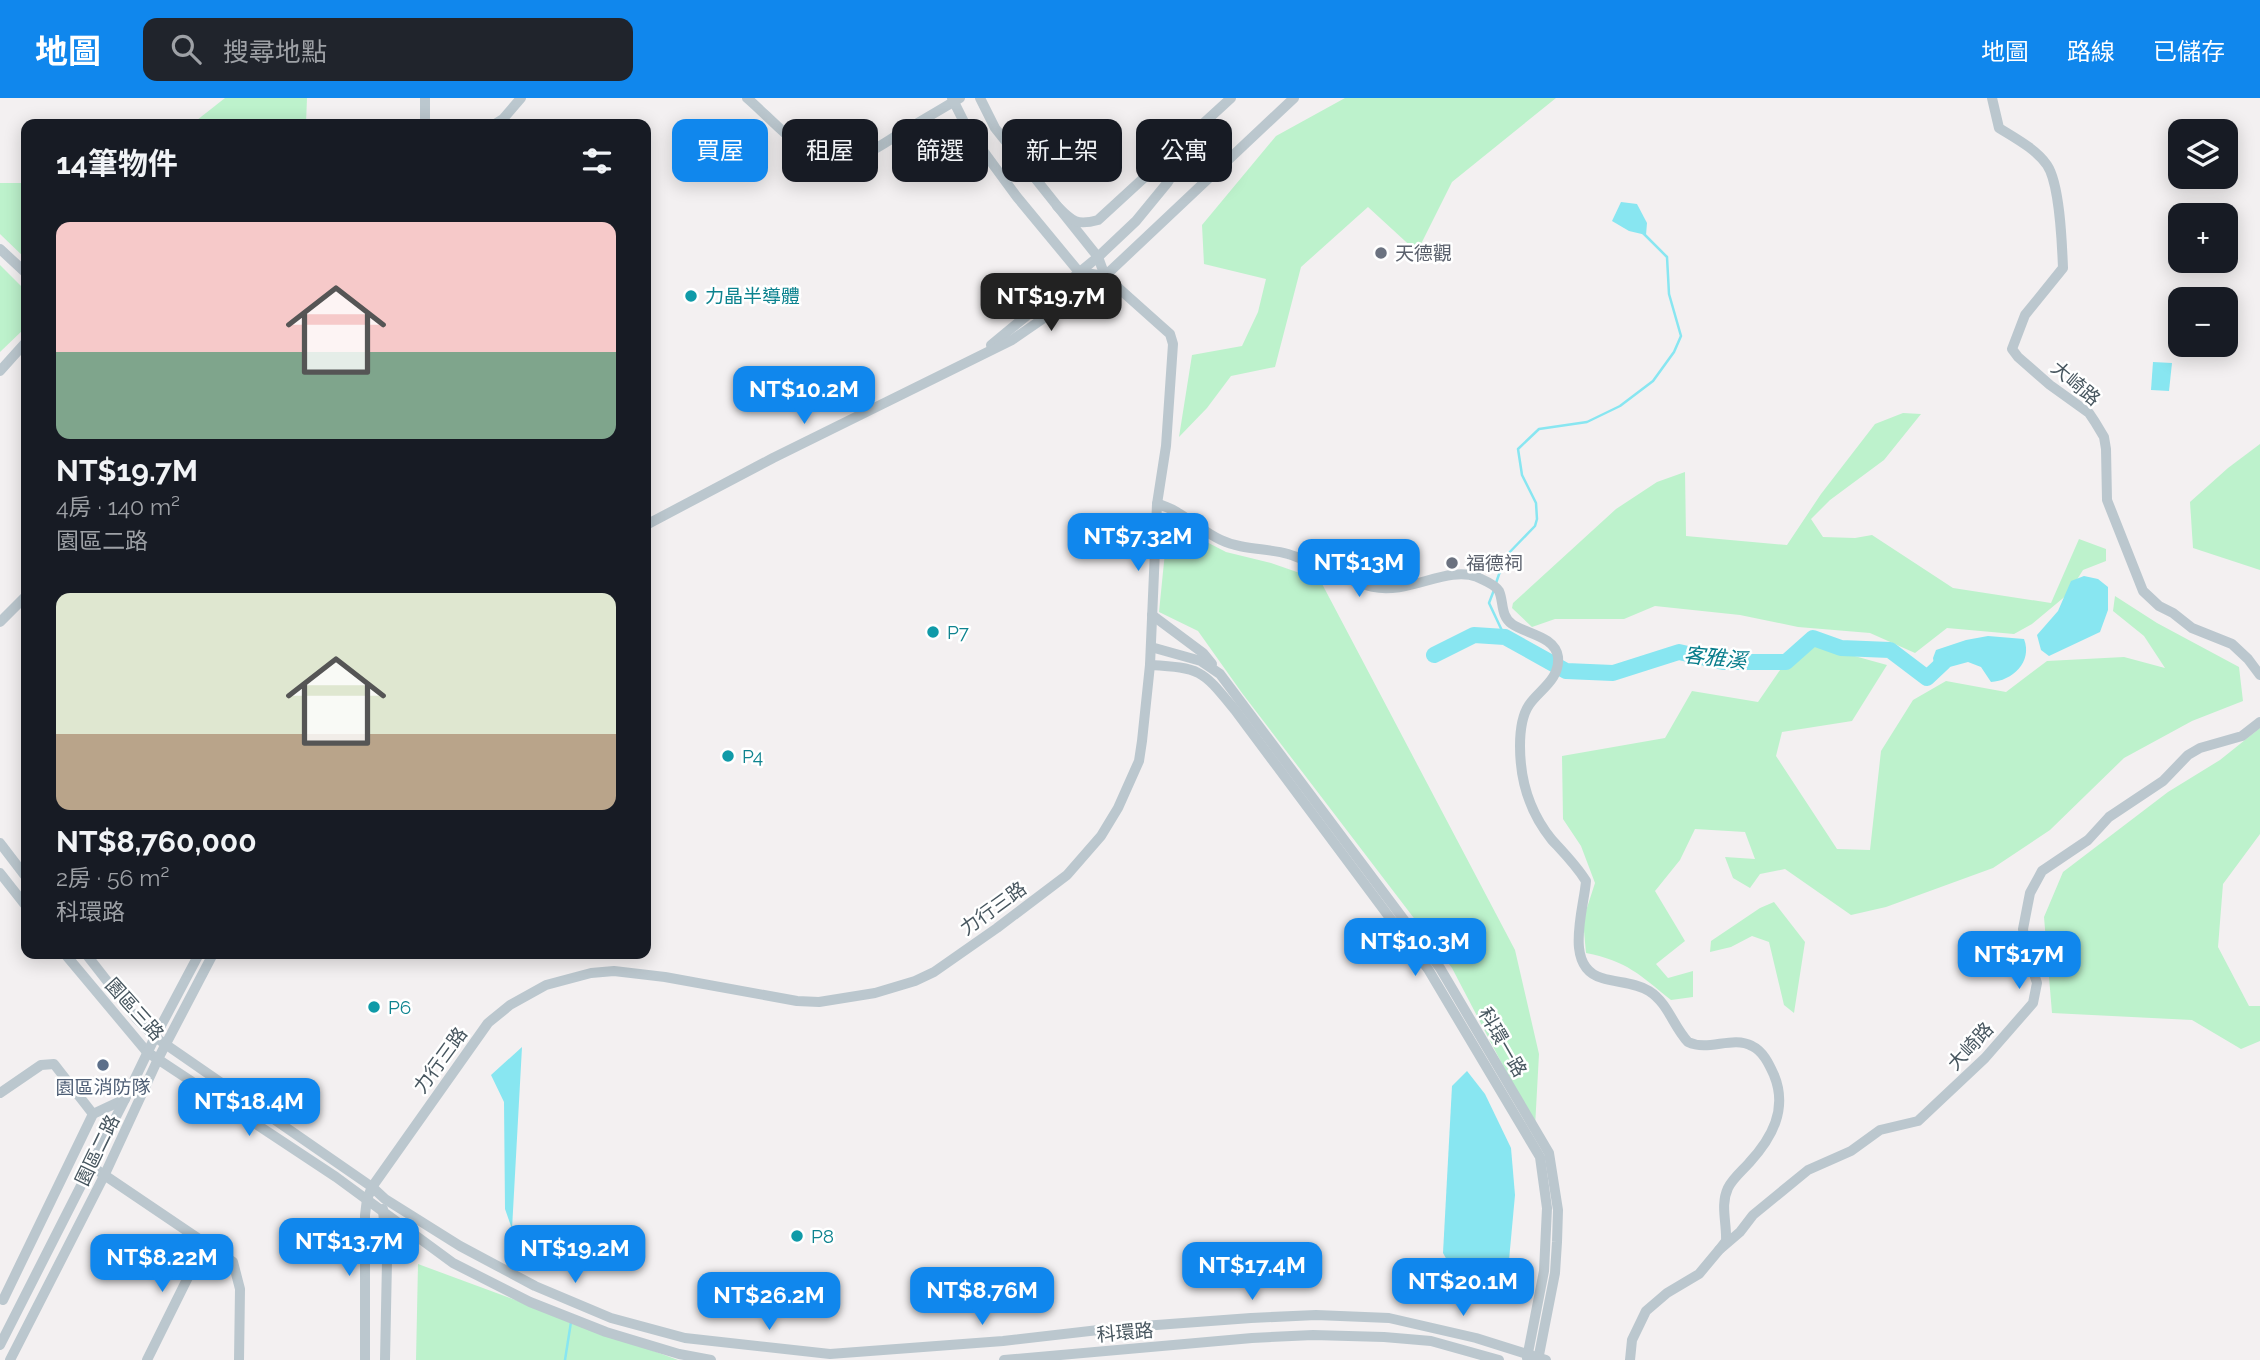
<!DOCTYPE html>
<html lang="zh-TW">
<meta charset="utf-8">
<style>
:root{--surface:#171b24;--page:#20242c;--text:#f1f3f6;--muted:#9ea1a6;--accent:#1087ed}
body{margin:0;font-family:Raleway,"Noto Sans TC",sans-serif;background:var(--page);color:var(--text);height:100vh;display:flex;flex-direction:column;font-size:26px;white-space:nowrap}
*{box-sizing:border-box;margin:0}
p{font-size:23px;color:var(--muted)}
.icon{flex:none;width:38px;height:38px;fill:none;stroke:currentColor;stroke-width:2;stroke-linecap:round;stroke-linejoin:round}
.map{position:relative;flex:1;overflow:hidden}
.panel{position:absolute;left:21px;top:21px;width:630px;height:840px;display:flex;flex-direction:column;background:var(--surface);border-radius:14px;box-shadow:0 4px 18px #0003}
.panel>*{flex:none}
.guide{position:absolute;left:672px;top:21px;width:665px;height:63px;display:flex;gap:14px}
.buttons{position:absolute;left:2168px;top:21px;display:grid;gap:14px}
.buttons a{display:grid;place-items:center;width:70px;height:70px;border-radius:14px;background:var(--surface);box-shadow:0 4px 18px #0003;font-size:35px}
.price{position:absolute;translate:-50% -60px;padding:0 16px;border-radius:14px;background:var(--accent);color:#fff;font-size:23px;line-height:46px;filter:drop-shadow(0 2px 4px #0008)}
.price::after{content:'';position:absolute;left:50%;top:42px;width:21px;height:16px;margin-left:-10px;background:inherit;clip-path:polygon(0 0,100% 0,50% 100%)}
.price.on{background:#222;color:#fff}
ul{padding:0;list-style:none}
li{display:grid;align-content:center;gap:14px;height:371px;padding:0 35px}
li span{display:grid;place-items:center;height:217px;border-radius:14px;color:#555}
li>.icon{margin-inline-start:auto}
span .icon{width:126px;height:126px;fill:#fffc;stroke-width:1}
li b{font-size:30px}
h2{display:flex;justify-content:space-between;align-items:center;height:84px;padding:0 35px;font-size:30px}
.chip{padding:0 24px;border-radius:14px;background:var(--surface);box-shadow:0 4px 18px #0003;font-size:24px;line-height:63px}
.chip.on{background:var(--accent);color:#fff}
header{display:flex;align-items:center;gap:42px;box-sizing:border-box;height:98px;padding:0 35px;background:var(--accent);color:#fff}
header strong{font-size:33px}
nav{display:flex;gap:38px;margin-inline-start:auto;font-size:24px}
.search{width:490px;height:63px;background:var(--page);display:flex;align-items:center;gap:18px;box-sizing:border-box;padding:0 24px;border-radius:14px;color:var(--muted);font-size:26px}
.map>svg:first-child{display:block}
.green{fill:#bdf2cc}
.water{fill:#88e6f1}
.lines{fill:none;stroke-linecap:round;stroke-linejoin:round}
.stream{stroke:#88e6f1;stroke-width:2.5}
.river{stroke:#88e6f1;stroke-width:16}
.minor{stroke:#bbc7ce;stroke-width:10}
.worship-dot{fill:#6b7280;stroke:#fff;stroke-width:2.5}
.culture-dot{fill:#0f9aa8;stroke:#fff;stroke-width:2.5}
.service-dot{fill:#5c6f8a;stroke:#fff;stroke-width:2.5}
.labels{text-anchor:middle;stroke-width:5;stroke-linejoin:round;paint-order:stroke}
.worship-label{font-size:19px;fill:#5b616d;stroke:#fff;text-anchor:start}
.culture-label{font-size:19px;fill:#0d838f;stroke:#fff;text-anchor:start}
.street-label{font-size:19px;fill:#47565f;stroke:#fff}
.service-label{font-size:19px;fill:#4e5e75;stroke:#fff}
.water-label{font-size:21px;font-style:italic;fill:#087d8b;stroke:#fff}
</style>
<header>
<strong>地圖</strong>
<div class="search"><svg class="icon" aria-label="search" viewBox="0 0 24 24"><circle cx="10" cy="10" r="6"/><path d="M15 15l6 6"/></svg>搜尋地點</div>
<nav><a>地圖</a><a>路線</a><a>已儲存</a></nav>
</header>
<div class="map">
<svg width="2260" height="1262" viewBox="0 0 2260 1262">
<rect width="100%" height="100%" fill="#f3f0f1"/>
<!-- green -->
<g class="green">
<polygon points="225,0 307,0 306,26 192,26"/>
<polygon points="1345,0 1556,0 1452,84 1417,154 1368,109 1301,169 1275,269 1231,278 1207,310 1179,339 1192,257 1242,248 1258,214 1266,181 1204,166 1202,127 1276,38"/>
<polygon points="0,85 26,85 26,161 0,136"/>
<polygon points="0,167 26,193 26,229 0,254"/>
<polygon points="1903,315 1921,316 1884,362 1830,402 1811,421 1823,439 1855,440 1872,437 1953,490 2051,505 2079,441 2106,451 2106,463 2083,472 2068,496 2032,526 2014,536 1947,530 1915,555 1870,535 1798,529 1740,517 1655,508 1624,521 1555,521 1532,529 1512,510 1513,505 1616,411 1657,384 1685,374 1686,438 1787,447 1821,396 1875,326"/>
<polygon points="2260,346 2260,472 2193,450 2190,404 2228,370"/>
<polygon points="1168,424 1226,454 1271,465 1320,482 1515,852 1539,956 1535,1029 1452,870 1242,595 1198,533 1159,514"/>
<path d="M2115,498L2157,525L2239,569L2243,603L2192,623L2124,660L2050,732L1993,770L1886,809L1851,817L1785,771L1760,776L1750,790L1733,780L1725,759L1755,761L1745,734L1695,731L1680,762L1655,793L1685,843L1656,866L1668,880L1693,873V899L1671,902C1640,877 1627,863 1586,855L1583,822L1595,785L1581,748L1563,721L1562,658L1665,640L1692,593L1758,604L1800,543L1887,567L1852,623L1782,634L1776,658L1837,751L1870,752L1881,653L1913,602L1946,583L2006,594L2047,563L2124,559L2165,570L2144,538L2113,513Z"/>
<polygon points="2260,630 2260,736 2223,786 2218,849 2249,908 2260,908 2260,943 2241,951 2192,922 2052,915 2044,819 2063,774 2168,694 2220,662"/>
<polygon points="1774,804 1805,844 1794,915 1784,907 1769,844 1752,838 1731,849 1710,854 1711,843 1760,810"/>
<polygon points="418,1166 678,1262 416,1262"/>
</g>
<!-- water -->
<g class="water">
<polygon points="1621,104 1637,106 1647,125 1646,137 1629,133 1612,123"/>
<polygon points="2153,264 2172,265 2169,293 2151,292"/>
<polygon points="2084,478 2098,481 2108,489 2108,512 2100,534 2049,558 2041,552 2037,537 2058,513 2071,483"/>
<path d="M1988,538L2024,541C2033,564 2012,583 1991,584L1981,569L1968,564L1935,573L1933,560L1936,552L1966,542Z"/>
<polygon points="522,949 512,1131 505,1111 504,1004 491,977"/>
<polygon points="1467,973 1485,996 1511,1050 1515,1097 1507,1184 1492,1194 1460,1185 1443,1155 1452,988"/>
</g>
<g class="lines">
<!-- stream -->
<g class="stream">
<polyline points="1496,485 1505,459 1535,428 1537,421 1536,405 1522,377 1518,351 1539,331 1587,324 1620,308 1653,283 1674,254 1681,238 1669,196 1667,159 1643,135"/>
<polyline points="1494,492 1489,505 1505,539"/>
<polyline points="565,1262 571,1224"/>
</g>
<!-- river -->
<polyline class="river" points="1434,557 1474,537 1505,539 1566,573 1613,575 1679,554 1723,564 1786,564 1813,540 1841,550 1890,552 1927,580 1944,564"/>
<!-- minor -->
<g class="minor">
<polyline points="425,0 425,26"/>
<path d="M747,0C768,18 789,43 814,56C847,73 872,53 899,36C919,24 940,12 960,0"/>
<polyline points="980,0 995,30 1098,159 1105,178"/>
<path d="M1992,0L1999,30C2015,40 2036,51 2047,67C2060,86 2062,146 2063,170L2025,217L2012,251L2018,259L2050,287L2089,315L2095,324L2104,339L2106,351L2107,402L2143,493L2159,508L2173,515L2192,530L2232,546L2248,561L2260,577"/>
<polyline points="495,26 503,21 521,0"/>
<path d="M1057,108C1072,123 1076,128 1098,122L1231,0"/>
<polyline points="0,151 26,175"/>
<polyline points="991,247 1098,159 1136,123 1168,84 1202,27"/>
<polyline points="0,273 26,244"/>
<path d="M1157,406C1180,411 1199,432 1221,442C1242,452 1267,450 1288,456C1317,465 1344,482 1373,489C1408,497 1448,467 1477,479C1483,482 1495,486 1499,493C1504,504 1500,517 1512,526C1526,536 1555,538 1558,559C1560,582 1539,592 1529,607C1521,619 1520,635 1520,648C1520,682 1530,715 1552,742C1564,755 1576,767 1586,783C1584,811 1563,869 1602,880C1617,885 1635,884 1649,893C1668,905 1673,928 1688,944C1709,954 1732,937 1752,948C1763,953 1769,966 1774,977C1788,1011 1772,1040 1749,1065C1742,1073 1733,1080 1728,1090C1720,1107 1727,1125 1726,1143L1719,1152"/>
<polyline points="646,427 773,360 1012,242 1105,178 1294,0"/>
<polyline points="1152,517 1203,555 1212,566"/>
<polyline points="0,524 26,498"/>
<polyline points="1151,549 1201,563 1220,576 1440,870 1549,1055 1558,1112 1557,1144 1555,1175 1538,1262"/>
<path d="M1150,567C1202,570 1202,572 1235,612L1428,871L1540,1059L1547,1110L1544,1173L1527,1260"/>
<polyline points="0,745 26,779"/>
<polyline points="0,775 26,808"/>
<polyline points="65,856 147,954 336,1079 453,1165 530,1204 606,1234 679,1256 711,1262"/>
<polyline points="86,856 136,920 155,939 372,1089 374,1093"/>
<polyline points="0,995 41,967 54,966 93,1016"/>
<polyline points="91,1068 233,1164 240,1191 239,1262"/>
<polyline points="372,1089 385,1101 460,1148 535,1188 611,1220 685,1240 830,1256 1003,1243 1116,1230 1251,1220 1316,1217 1389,1220 1476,1240 1546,1262"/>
<polyline points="383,1111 387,1163 385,1262"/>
<polyline points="3,1202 93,1016 125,1001"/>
<polyline points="0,1247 125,1001 155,939 199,856"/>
<polyline points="10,1262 105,1076 158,961 213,856"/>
<polyline points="147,1262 205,1145"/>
<polyline points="365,1262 365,1117 367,1101 372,1089 488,925 510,907 546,887 591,875 614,873 665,879 797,903 819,904 875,895 915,883 934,874 997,830 1067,777 1101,738 1118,710 1139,663 1142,643 1150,567 1157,406 1166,348 1173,246 1170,236 1161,228 1105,178 1079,174 1017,99 981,50 966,28 952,0"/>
<polyline points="1004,1262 1252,1240 1313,1237 1384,1239 1431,1243 1499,1262"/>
<polyline points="1630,1262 1632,1242 1646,1213 1667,1195 1699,1176 1719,1152 1740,1134 1753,1117 1808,1072 1851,1053 1880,1032 1918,1023 1985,960 2033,905 2037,885 2025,848 2023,831 2030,795 2042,773 2088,742 2109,719 2163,683 2188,657 2200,650 2242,638 2260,624"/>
</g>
</g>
<!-- markers -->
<g class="worship-dot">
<circle cx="1381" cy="155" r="7"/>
<circle cx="1452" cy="465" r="7"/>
</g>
<g class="culture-dot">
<circle cx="691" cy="198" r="7"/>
<circle cx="933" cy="534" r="7"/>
<circle cx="728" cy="658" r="7"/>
<circle cx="374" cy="909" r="7"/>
<circle cx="797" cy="1138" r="7"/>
</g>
<circle class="service-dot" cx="103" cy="967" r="7"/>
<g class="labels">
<!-- worship labels -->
<g class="worship-label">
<text x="1395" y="162">天德觀</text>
<text x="1466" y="472">福德祠</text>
</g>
<!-- culture labels -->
<g class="culture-label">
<text x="705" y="205">力晶半導體</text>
<text x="947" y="541">P7</text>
<text x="742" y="665">P4</text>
<text x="388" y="916">P6</text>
<text x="811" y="1145">P8</text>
</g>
<!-- street labels -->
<g class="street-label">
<text transform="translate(2076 285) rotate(40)" y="7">大崎路</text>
<text transform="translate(993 810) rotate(-36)" y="7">力行三路</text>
<text transform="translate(135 911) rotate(48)" y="7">園區三路</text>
<text transform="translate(1503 944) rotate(60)" y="7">科環一路</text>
<text transform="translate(1970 948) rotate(-47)" y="7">大崎路</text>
<text transform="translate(440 962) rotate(-54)" y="7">力行三路</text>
<text transform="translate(97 1052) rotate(-64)" y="7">園區二路</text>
<text transform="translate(1125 1234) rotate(-5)" y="7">科環路</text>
</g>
<!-- service labels -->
<g class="service-label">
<text x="103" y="996">園區消防隊</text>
</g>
<!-- water labels -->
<g class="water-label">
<text transform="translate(1715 560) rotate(6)" y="7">客雅溪</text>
</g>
</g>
</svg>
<div class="buttons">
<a><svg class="icon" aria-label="layers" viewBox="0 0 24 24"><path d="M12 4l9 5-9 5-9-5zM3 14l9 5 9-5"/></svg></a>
<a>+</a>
<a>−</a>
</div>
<b class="price on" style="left:1051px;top:235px">NT$19.7M</b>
<b class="price" style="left:804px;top:328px">NT$10.2M</b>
<b class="price" style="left:1138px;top:475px">NT$7.32M</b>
<b class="price" style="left:1359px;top:501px">NT$13M</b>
<b class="price" style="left:1415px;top:880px">NT$10.3M</b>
<b class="price" style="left:2019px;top:893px">NT$17M</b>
<b class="price" style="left:249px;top:1040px">NT$18.4M</b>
<b class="price" style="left:349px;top:1180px">NT$13.7M</b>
<b class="price" style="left:575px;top:1187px">NT$19.2M</b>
<b class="price" style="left:162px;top:1196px">NT$8.22M</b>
<b class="price" style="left:1252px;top:1204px">NT$17.4M</b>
<b class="price" style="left:1463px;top:1220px">NT$20.1M</b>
<b class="price" style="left:982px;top:1229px">NT$8.76M</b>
<b class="price" style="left:769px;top:1234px">NT$26.2M</b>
<div class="guide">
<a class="chip on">買屋</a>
<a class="chip">租屋</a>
<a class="chip">篩選</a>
<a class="chip">新上架</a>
<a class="chip">公寓</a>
</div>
<section class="panel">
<h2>14筆物件<svg class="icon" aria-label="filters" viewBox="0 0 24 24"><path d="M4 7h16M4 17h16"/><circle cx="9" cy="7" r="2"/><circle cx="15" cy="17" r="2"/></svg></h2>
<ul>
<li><span style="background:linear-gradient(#f6c9c9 60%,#7fa58c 0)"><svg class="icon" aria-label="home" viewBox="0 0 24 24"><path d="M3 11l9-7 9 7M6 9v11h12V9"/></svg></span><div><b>NT$19.7M</b><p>4房 · 140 m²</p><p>園區二路</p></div></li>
<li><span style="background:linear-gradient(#dfe7d0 65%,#b9a48a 0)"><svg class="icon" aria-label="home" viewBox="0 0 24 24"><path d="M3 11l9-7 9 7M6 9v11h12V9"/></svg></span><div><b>NT$8,760,000</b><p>2房 · 56 m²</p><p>科環路</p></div></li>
</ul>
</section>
</div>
